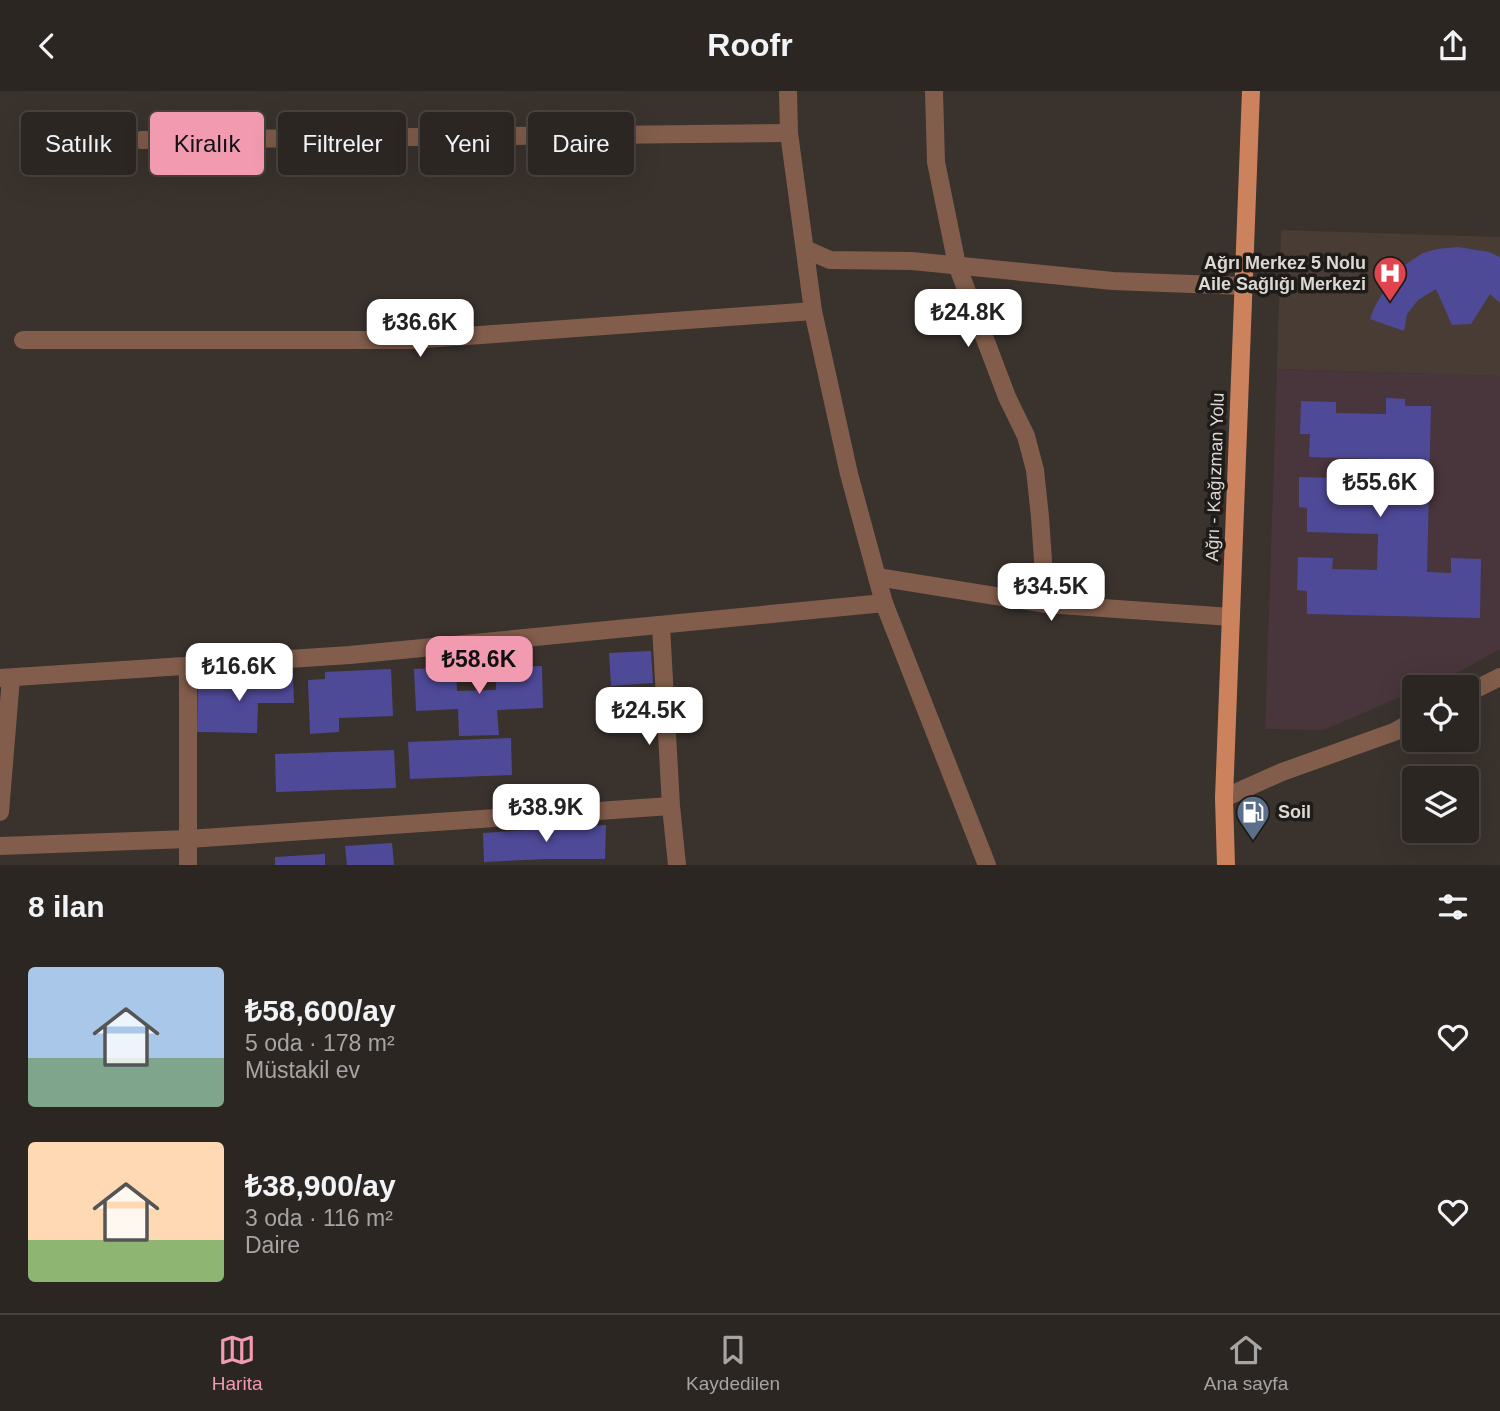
<!DOCTYPE html>
<html lang="tr">
<meta charset="utf-8">
<style>
:root{--surface:#2c2622;--page:#342e2a;--text:#f1f3f6;--muted:#a6a5a5;--line:#484340;--accent:#f29aaf}
body{margin:0;font-family:Arial,sans-serif;background:var(--page);color:var(--text);height:100vh;display:flex;flex-direction:column;font-size:26px;white-space:nowrap}
*{box-sizing:border-box;margin:0}
p{font-size:23px;color:var(--muted)}
.icon{flex:none;width:38px;height:38px;fill:none;stroke:currentColor;stroke-width:2;stroke-linecap:round;stroke-linejoin:round}
.map{position:relative;height:774px;overflow:hidden}
.side{display:flex;flex-direction:column;background:var(--surface);flex:1}
.side>*{flex:none}
.top-card{position:absolute;left:21px;top:21px;width:700px;height:63px;display:flex;gap:14px}
.tools{position:absolute;left:1402px;top:584px;display:grid;gap:14px}
.tools a{display:grid;place-items:center;width:77px;height:77px;border-radius:7px;background:var(--surface);box-shadow:0 7px 28px #0002,0 0 0 2px var(--line);font-size:35px}
.price{position:absolute;translate:-50% -60px;padding:0 16px;border-radius:14px;background:#fff;color:#222;font-size:23px;line-height:46px;filter:drop-shadow(0 2px 4px #0008)}
.price::after{content:'';position:absolute;left:50%;top:42px;width:21px;height:16px;margin-left:-10px;background:inherit;clip-path:polygon(0 0,100% 0,50% 100%)}
.price.active{background:var(--accent);color:#111}
ul{padding:0;list-style:none}
li{display:flex;align-items:center;gap:21px;height:175px;padding:0 28px}
li span{display:grid;place-items:center;flex:none;width:196px;height:140px;border-radius:7px;color:#555}
li>.icon{margin-inline-start:auto}
span .icon{width:84px;height:84px;fill:#fffc;stroke-width:1}
li b{font-size:30px}
h2{display:flex;justify-content:space-between;align-items:center;height:84px;padding:0 28px;font-size:30px}
.pill{padding:0 24px;border-radius:7px;background:var(--surface);box-shadow:0 7px 28px #0002,0 0 0 2px var(--line);font-size:24px;line-height:63px}
.pill.active{background:var(--accent);color:#111}
header{display:flex;justify-content:space-between;align-items:center;height:91px;padding:0 28px;background:var(--surface);font-size:32px;font-weight:800}
.tabs{display:flex;justify-content:space-around;align-items:center;height:98px;border-top:2px solid var(--line);background:var(--surface);font-size:19px;color:var(--muted)}
.tabs a{display:grid;justify-items:center;gap:4px}
.tabs .active{color:var(--accent)}
.map>svg:first-child{display:block}
.built{fill:#493c34}
.education{fill:#49353c}
.building{fill:#4f4a98}
.lines{fill:none;stroke-linecap:round;stroke-linejoin:round}
.minor{stroke:#825d4b;stroke-width:18}
.major{stroke:#cd825e;stroke-width:18}
.labels{text-anchor:middle;stroke-width:7;stroke-linejoin:round;paint-order:stroke}
.poi-label{font-size:18px;font-weight:bold;fill:#dcd8d4;stroke:#1e1b19;text-anchor:end}
.street-label{font-size:18px;fill:#dcd8d4;stroke:#1e1b19}
</style>
<header><svg class="icon" aria-label="back" viewBox="0 0 24 24"><path d="M15 5l-7 7 7 7"/></svg>Roofr<svg class="icon" aria-label="share" viewBox="0 0 24 24"><path d="M12 15V3M7 8l5-5 5 5M5 13v7h14v-7"/></svg></header>
<div class="map">
<svg width="1500" height="774" viewBox="0 0 1500 774">
<rect width="100%" height="100%" fill="#3a322d"/>
<!-- built -->
<polygon class="built" points="1281,139 1500,146 1500,285 1277,278"/>
<!-- education -->
<polygon class="education" points="1277,278 1500,285 1500,558 1459,581 1421,597 1414,597 1414,600 1324,639 1265,638"/>
<!-- building -->
<g class="building">
<polygon points="1458,156 1489,161 1500,166 1500,212 1490,203 1471,233 1452,234 1436,198 1418,209 1407,223 1404,240 1370,228 1375,215 1397,179 1423,162 1437,158"/>
<polygon points="1386,307 1405,308 1405,315 1431,315 1427,481 1451,482 1451,467 1481,468 1480,527 1307,523 1307,500 1297,499 1298,466 1333,467 1332,478 1377,479 1378,443 1307,441 1307,417 1299,416 1299,386 1334,387 1334,397 1377,398 1378,368 1309,366 1310,343 1300,343 1301,310 1336,311 1336,322 1386,323"/>
<polygon points="651,560 653,592 611,595 609,562"/>
<polygon points="542,575 543,617 497,619 499,644 459,645 458,618 416,620 414,578 456,576 457,600 496,599 496,577"/>
<polygon points="391,578 393,625 339,627 339,641 310,643 308,589 325,588 325,581"/>
<polygon points="257,582 293,582 294,612 258,612 257,642 197,641 198,586 220,586 220,596 258,597"/>
<polygon points="511,647 512,684 410,688 408,651"/>
<polygon points="394,659 396,697 276,701 275,663"/>
<polygon points="606,734 605,768 547,768 484,771 483,742"/>
<polygon points="392,752 394,774 347,774 345,755"/>
<polygon points="325,763 325,774 275,774 275,766"/>
</g>
<g class="lines">
<!-- minor -->
<g class="minor">
<polyline points="788,0 789,42 813,220 849,383 884,512 987,774"/>
<polyline points="934,0 936,71 957,174 1007,306 1026,345 1035,379 1040,426 1046,513"/>
<polyline points="141,49 789,42"/>
<polyline points="805,158 830,169 912,170 1113,190 1243,195"/>
<polyline points="23,249 411,249 813,220"/>
<polyline points="877,486 1046,513 1231,526"/>
<polyline points="661,535 671,715 677,774"/>
<polyline points="188,575 188,774"/>
<polyline points="0,587 350,564 884,512"/>
<polyline points="1466,603 1500,586"/>
<polyline points="1224,707 1282,681 1394,641 1414,630"/>
<polyline points="0,721 11,587"/>
<polyline points="0,755 188,748 671,715"/>
</g>
<!-- major -->
<polyline class="major" points="1226,774 1224,707 1251,0"/>
</g>
<!-- icons -->
<defs>
<symbol id="hospital-pin" viewBox="-11 -11 22 30"><path d="M0 17L-7.5 6A9.5 9.5 0 1 1 7.5 6Z" fill="#e0444e" stroke="#1e1b19"/><path d="M-5-5h3v3.5h4V-5h3V5h-3V1.5h-4V5h-3Z" fill="#fff"/></symbol>
<symbol id="fuel-pin" viewBox="-11 -11 22 30"><path d="M0 17L-7.5 6A9.5 9.5 0 1 1 7.5 6Z" fill="#5c6f8a" stroke="#1e1b19"/><path d="M-5.5-6h7V0h2V4h1.3V-2.5L3-4.5l.8-.8L6-3V5H2.5V1h-1V6h-7ZM-4.2-4.7v3.2H.2V-4.7Z" fill="#fff"/></symbol>
</defs>
<g fill-rule="evenodd">
<use href="#hospital-pin" x="1371" y="163" width="38" height="52"/>
<use href="#fuel-pin" x="1234" y="702" width="38" height="52"/>
</g>
<g class="labels">
<!-- poi labels -->
<g class="poi-label">
<text x="1366" y="178">Ağrı Merkez 5 Nolu<tspan x="1366" dy="21">Aile Sağlığı Merkezi</tspan></text>
<text x="1278" y="727" text-anchor="start">Soil</text>
</g>
<!-- street labels -->
<g class="street-label">
<text transform="translate(1215 386) rotate(-88)" y="6">Ağrı - Kağızman Yolu</text>
</g>
</g>
</svg>
<div class="tools">
<a><svg class="icon" aria-label="locate" viewBox="0 0 24 24"><circle cx="12" cy="12" r="6"/><path d="M12 2v4M12 18v4M2 12h4M18 12h4"/></svg></a>
<a><svg class="icon" aria-label="layers" viewBox="0 0 24 24"><path d="M12 4l9 5-9 5-9-5zM3 14l9 5 9-5"/></svg></a>
</div>
<b class="price" style="left:968px;top:258px">₺24.8K</b>
<b class="price" style="left:420px;top:268px">₺36.6K</b>
<b class="price" style="left:1380px;top:428px">₺55.6K</b>
<b class="price" style="left:1051px;top:532px">₺34.5K</b>
<b class="price active" style="left:479px;top:605px">₺58.6K</b>
<b class="price" style="left:239px;top:612px">₺16.6K</b>
<b class="price" style="left:649px;top:656px">₺24.5K</b>
<b class="price" style="left:546px;top:753px">₺38.9K</b>
<div class="top-card">
<a class="pill">Satılık</a>
<a class="pill active">Kiralık</a>
<a class="pill">Filtreler</a>
<a class="pill">Yeni</a>
<a class="pill">Daire</a>
</div>
</div>
<section class="side">
<h2>8 ilan<svg class="icon" aria-label="filters" viewBox="0 0 24 24"><path d="M4 7h16M4 17h16"/><circle cx="9" cy="7" r="2"/><circle cx="15" cy="17" r="2"/></svg></h2>
<ul>
<li><span style="background:linear-gradient(#a9c7e8 65%,#7fa58c 0)"><svg class="icon" aria-label="home" viewBox="0 0 24 24"><path d="M3 11l9-7 9 7M6 9v11h12V9"/></svg></span><div><b>₺58,600/ay</b><p>5 oda · 178 m²</p><p>Müstakil ev</p></div><svg class="icon" aria-label="heart" viewBox="0 0 24 24"><path d="M12 20l-8-8c-3-5 5-10 8-4 3-6 11-1 8 4z"/></svg></li>
<li><span style="background:linear-gradient(#ffd9b3 70%,#8fb573 0)"><svg class="icon" aria-label="home" viewBox="0 0 24 24"><path d="M3 11l9-7 9 7M6 9v11h12V9"/></svg></span><div><b>₺38,900/ay</b><p>3 oda · 116 m²</p><p>Daire</p></div><svg class="icon" aria-label="heart" viewBox="0 0 24 24"><path d="M12 20l-8-8c-3-5 5-10 8-4 3-6 11-1 8 4z"/></svg></li>
</ul>
</section>
<nav class="tabs">
<a class="active"><svg class="icon" aria-label="map" viewBox="0 0 24 24"><path d="M3 6l6-2 6 2 6-2v14l-6 2-6-2-6 2zM9 4v14M15 6v14"/></svg>Harita</a>
<a><svg class="icon" aria-label="saved" viewBox="0 0 24 24"><path d="M7 4h10v16l-5-4-5 4z"/></svg>Kaydedilen</a>
<a><svg class="icon" aria-label="home" viewBox="0 0 24 24"><path d="M3 11l9-7 9 7M6 9v11h12V9"/></svg>Ana sayfa</a>
</nav>
